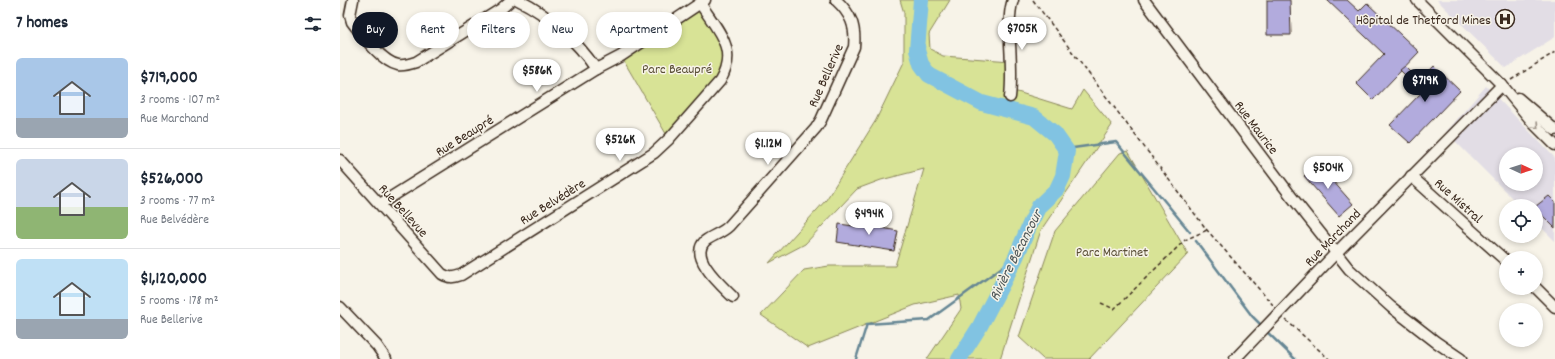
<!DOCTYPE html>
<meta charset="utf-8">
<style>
:root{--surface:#fff;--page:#f2f2f3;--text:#1f2937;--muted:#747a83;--line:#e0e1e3;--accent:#111827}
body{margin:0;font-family:Dekko,sans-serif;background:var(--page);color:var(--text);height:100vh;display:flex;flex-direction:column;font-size:15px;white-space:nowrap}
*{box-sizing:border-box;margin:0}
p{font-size:13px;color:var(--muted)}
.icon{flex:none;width:22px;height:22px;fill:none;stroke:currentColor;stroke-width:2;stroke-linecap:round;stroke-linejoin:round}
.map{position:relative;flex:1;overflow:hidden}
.sheet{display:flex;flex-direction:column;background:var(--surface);width:340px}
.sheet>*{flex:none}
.banner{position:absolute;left:12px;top:12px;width:380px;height:36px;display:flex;gap:8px}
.needle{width:26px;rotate:93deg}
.controls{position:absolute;left:1159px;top:147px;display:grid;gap:8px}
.controls a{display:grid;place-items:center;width:44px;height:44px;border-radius:50%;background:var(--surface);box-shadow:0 2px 6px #0003;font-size:20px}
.price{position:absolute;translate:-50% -34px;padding:0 9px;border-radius:14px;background:#fff;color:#222;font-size:13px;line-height:26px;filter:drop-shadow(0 1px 2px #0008)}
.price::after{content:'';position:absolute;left:50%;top:24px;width:12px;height:9px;margin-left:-6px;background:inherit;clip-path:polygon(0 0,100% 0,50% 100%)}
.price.on{background:var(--accent);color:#fff}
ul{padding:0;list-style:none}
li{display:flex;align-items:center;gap:12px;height:100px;padding:0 16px}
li+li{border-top:1px solid var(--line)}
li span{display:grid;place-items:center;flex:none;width:112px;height:80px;border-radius:6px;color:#555}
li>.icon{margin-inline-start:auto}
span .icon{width:48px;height:48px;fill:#fffc;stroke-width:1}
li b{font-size:17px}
h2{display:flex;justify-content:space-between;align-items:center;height:48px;padding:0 16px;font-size:17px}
.pill{padding:0 14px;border-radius:18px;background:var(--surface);box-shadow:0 2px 6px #0003;font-size:14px;line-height:36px}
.pill.on{background:var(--accent);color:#fff}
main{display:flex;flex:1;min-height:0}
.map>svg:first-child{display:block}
.built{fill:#e2dde5;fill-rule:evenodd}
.green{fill:#d8e396;stroke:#8a865a}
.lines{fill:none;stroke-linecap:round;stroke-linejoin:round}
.stream{stroke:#658694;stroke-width:2.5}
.river{stroke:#81c3e2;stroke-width:16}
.building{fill:#b2abdd;stroke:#3b2a1e}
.minor-casing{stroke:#3b2a1e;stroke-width:13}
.path{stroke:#3b2a1e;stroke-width:1.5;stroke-dasharray:4 3;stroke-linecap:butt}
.minor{stroke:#f7f3e8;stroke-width:10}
.oneway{stroke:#998e83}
.labels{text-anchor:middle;stroke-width:3;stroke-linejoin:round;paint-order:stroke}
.poi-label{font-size:14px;fill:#3b2a1e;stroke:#f7f3e8;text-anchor:end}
.park-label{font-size:14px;fill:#5a4f36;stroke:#f7f3e8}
.street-label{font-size:14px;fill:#3b2a1e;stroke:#f7f3e8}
.water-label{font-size:15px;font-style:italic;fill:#505859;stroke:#f7f3e8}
</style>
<main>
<section class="sheet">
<h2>7 homes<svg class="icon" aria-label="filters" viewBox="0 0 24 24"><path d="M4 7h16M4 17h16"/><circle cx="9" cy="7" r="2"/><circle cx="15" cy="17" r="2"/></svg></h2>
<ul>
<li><span style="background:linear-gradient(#a9c7e8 75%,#9aa5b1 0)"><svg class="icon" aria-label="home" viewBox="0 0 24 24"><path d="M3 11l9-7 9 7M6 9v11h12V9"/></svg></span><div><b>$719,000</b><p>3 rooms · 107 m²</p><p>Rue Marchand</p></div></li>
<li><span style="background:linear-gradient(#c9d6e8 60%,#8fb573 0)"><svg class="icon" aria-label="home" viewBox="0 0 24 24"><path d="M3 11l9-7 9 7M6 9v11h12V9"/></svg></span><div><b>$526,000</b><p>3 rooms · 77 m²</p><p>Rue Belvédère</p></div></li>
<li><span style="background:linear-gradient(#bfe0f5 75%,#9aa5b1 0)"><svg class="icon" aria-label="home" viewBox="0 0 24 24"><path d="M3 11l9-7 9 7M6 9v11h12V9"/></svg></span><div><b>$1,120,000</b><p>5 rooms · 178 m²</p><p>Rue Bellerive</p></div></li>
</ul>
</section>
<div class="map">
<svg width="1215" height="359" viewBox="0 0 1215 359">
<rect width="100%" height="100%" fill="#f7f3e8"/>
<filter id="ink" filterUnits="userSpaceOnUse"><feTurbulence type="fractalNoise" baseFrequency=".025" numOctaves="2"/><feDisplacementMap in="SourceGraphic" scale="8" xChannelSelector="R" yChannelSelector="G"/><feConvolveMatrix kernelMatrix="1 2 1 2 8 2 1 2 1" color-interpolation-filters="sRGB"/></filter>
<g filter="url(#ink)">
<!-- built -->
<g class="built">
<polygon points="1097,0 1215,0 1215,37 1166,68"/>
<path d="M1146,86L1215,158V241L1196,222V206H1180L1106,132ZM1166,154H1196V184H1166Z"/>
</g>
<!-- green -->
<g class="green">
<polygon points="560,0 610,0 589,34 590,49 603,56 671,61 671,90 732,109 743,90 772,125 701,230 660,359 587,359 621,309 619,295 575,305 468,348 421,315 464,270 489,266 555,266 584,169 541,180 517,189 465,244 429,263 486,200 536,120 564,62 564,13"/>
<polygon points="360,3 382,36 388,63 329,139 281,56"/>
<polygon points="788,151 848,254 749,359 703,359 679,337 715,231 780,153"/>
</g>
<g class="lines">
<!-- stream -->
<g class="stream">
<polyline points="727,151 733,148 776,142 850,232"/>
<polyline points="856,241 912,316 922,326"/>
<polyline points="925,330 955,359"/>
<polyline points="516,359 527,324 589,320 676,257"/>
</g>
<!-- river -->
<polyline class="river" points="581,0 577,50 581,64 589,75 642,103 694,117 715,134 727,151 723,176 717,189 699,206 691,222 676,257 640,326 619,359"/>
</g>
<!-- building -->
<g class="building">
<polygon points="927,0 950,0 951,35 927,35"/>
<polygon points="987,0 1007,0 1019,11 1027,3 1079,52 1033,100 1016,83 1044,54"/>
<polygon points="1065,66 1080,81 1094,66 1120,91 1070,143 1050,125 1082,92 1060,70"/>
<polygon points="978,164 1013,204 999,216 964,176"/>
<polygon points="1209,196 1215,202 1215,228 1196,209 1196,206"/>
<polygon points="529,219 544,221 542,228 558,231 554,251 497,242 499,224 528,228"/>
</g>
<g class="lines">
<defs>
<g id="minor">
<path d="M13,0L10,15L12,22C22,35 42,62 58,65C64,66 70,64 76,62L161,9L171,0"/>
<path d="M178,0C209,15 237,41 256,69"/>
<polyline points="804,0 951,196 1009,269 1051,307 1096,342 1121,359"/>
<polyline points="1077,0 1162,85 1194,124 1215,145"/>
<path d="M670,97C672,79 671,61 670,44C670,30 668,13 673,0"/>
<polyline points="1178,98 1215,130"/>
<path d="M0,160L102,274C109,278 113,278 121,275L314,153L329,139L380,81C399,49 377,30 360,3"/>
<polyline points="1071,176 1166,261"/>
<polyline points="40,204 256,69 281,56 365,0"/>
<polyline points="1196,288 1215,307"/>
<path d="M393,297C382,286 348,257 365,241C373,235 382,233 389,226L476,128L481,120L514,47C516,26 511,14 496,0"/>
<polyline points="0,307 37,346 46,359"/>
<polyline points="895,359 995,254 1162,85"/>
</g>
</defs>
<!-- minor casing -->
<use href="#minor" class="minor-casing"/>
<!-- path -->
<g class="path">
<polyline points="693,0 867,230 933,305"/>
<polyline points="1171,80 1215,52"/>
<polyline points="761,303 774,309 845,240 867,230"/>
<polyline points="946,320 989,359"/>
</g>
<!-- minor -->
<use href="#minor" class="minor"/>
</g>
<!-- one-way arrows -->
<defs><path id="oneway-chevron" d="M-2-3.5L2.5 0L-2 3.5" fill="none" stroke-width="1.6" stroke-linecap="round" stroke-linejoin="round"/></defs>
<use class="oneway" href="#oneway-chevron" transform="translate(1196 126) rotate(46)"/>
</g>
<!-- icons -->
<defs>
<symbol id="hospital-ring" viewBox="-11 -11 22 22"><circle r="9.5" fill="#f7f3e8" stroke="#3b2a1e" stroke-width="1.5"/><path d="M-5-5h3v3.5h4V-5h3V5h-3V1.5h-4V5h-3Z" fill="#3b2a1e"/></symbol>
</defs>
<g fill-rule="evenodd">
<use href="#hospital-ring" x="1154" y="8" width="22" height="22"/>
</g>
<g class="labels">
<!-- poi labels -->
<g class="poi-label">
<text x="1151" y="24">Hôpital de Thetford Mines</text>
</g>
<!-- park labels -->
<g class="park-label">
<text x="337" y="73">Parc Beaupré</text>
<text x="772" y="256">Parc Martinet</text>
</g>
<!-- street labels -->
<g class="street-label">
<text transform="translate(485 75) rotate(-66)" y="5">Rue Bellerive</text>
<text transform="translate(917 127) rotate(53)" y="5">Rue Maurice</text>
<text transform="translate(124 135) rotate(-32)" y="5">Rue Beaupré</text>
<text transform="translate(1119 200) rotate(42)" y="5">Rue Mistral</text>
<text transform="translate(212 201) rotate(-32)" y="5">Rue Belvédère</text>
<text transform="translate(64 210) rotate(48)" y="5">Rue Bellevue</text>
<text transform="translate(992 237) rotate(-46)" y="5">Rue Marchand</text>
</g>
<!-- water labels -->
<g class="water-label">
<text transform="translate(675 255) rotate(-63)" y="5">Rivière Bécancour</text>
</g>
</g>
</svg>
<div class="controls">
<a><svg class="needle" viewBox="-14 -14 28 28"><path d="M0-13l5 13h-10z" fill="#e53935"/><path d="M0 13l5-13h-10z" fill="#747a83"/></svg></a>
<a><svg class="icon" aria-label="locate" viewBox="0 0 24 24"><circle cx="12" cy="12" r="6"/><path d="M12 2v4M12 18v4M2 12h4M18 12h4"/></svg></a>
<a>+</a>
<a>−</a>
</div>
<b class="price" style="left:682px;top:51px">$705K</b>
<b class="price" style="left:197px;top:93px">$586K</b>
<b class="price on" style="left:1085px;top:103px">$719K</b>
<b class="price" style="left:280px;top:162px">$526K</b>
<b class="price" style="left:428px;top:166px">$1.12M</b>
<b class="price" style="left:988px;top:190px">$504K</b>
<b class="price" style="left:529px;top:236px">$494K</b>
<div class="banner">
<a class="pill on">Buy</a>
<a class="pill">Rent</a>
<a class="pill">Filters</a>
<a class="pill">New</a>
<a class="pill">Apartment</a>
</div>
</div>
</main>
